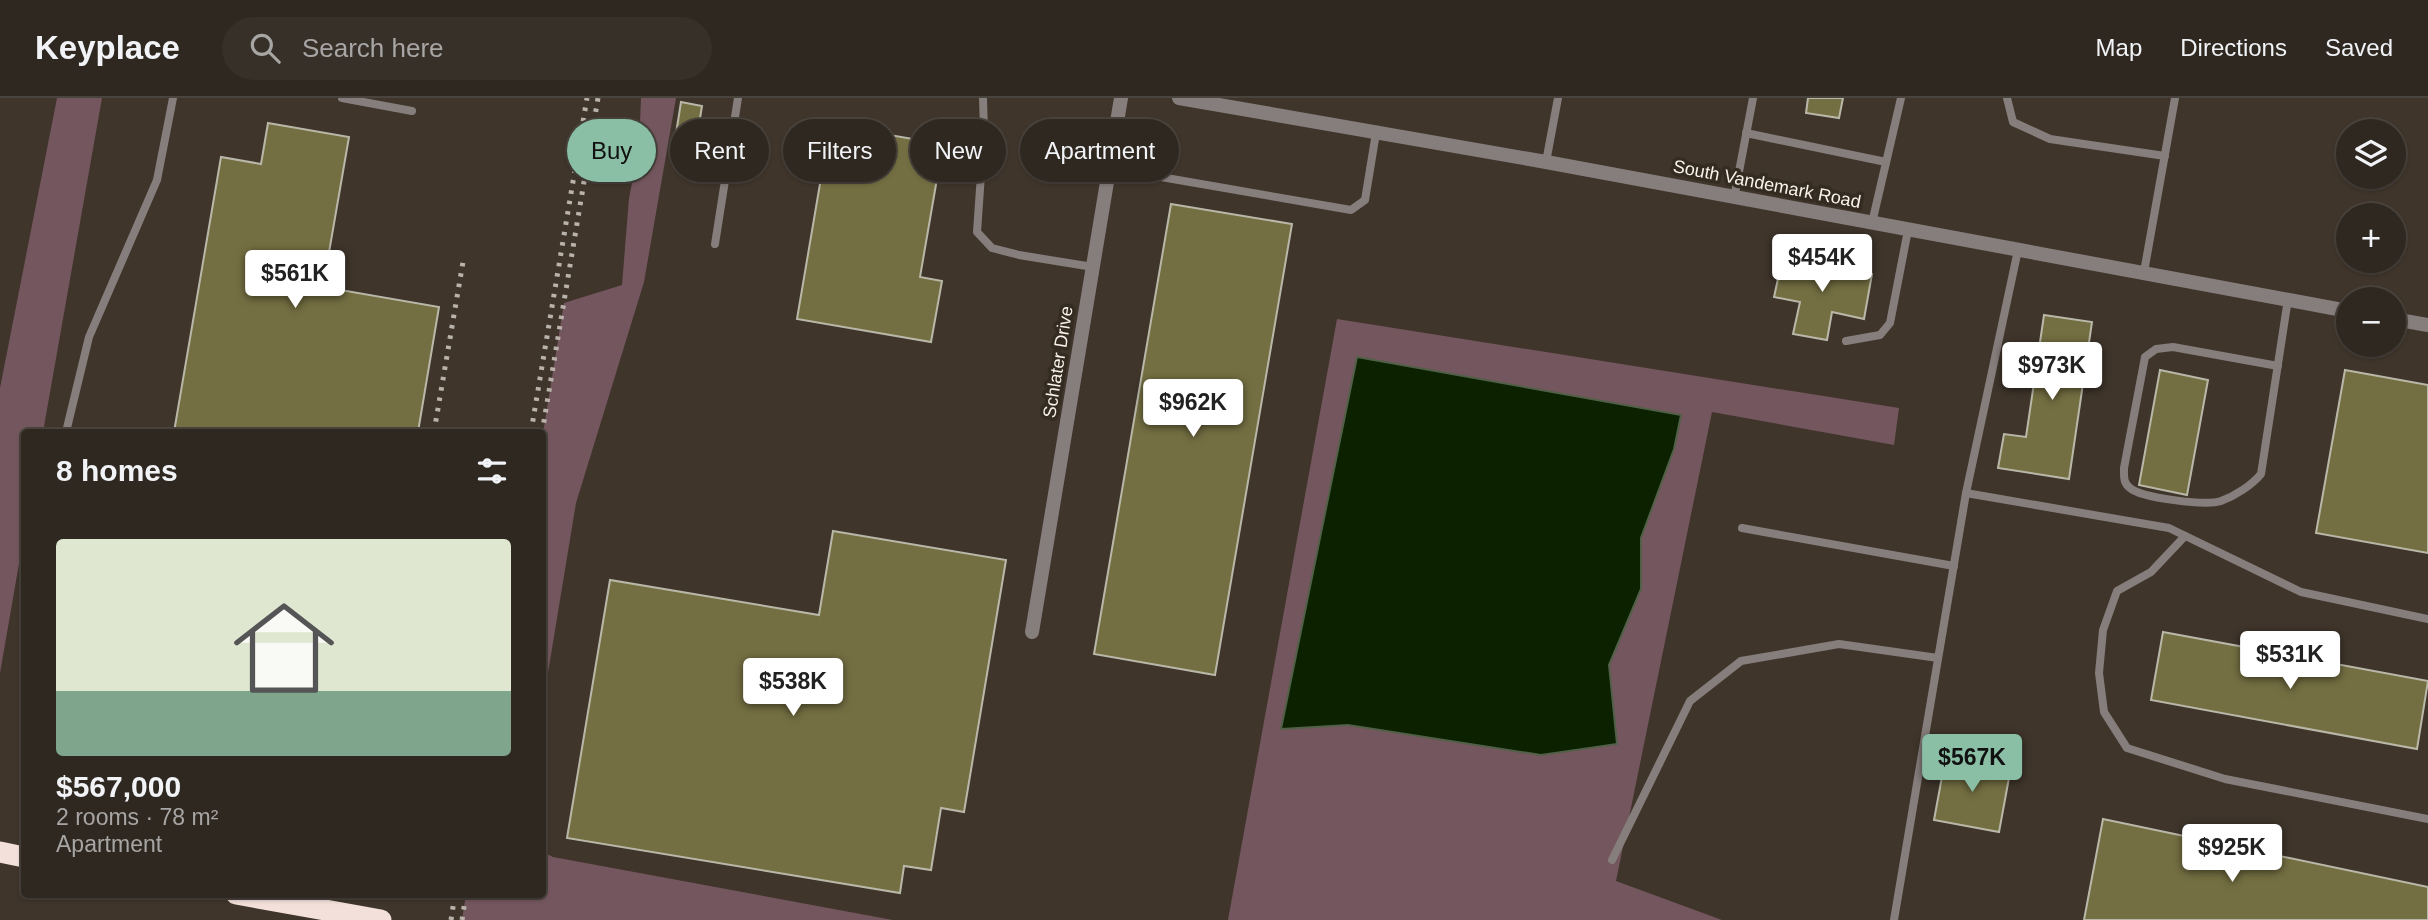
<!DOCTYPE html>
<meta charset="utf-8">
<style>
:root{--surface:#2f2820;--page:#373029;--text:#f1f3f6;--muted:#a7a6a5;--line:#4a443e;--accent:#8abfa5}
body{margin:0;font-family:Helvetica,sans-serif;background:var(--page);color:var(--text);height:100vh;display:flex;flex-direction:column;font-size:26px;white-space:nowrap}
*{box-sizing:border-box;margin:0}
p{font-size:23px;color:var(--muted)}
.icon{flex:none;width:38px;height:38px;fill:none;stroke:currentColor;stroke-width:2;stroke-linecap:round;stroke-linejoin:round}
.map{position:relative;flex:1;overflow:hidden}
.panel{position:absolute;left:21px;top:331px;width:525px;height:469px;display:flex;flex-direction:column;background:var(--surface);border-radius:7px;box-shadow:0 2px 5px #0004,0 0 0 2px var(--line)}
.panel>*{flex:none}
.top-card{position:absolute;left:567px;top:21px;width:665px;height:63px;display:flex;gap:14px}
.buttons{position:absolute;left:2336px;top:21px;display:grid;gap:14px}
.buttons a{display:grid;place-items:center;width:70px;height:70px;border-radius:50%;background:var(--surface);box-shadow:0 2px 5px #0004,0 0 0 2px var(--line);font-size:35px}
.price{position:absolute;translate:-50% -60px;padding:0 16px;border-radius:7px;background:#fff;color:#222;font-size:23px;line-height:46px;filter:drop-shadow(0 2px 4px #0008)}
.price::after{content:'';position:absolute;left:50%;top:42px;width:21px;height:16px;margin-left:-10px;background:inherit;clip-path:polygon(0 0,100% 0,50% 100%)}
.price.current{background:var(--accent);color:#111}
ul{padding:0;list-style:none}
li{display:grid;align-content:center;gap:14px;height:371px;padding:0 35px}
li span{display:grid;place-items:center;height:217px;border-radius:7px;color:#555}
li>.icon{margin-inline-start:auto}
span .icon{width:126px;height:126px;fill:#fffc;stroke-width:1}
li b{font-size:30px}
h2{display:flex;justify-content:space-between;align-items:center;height:84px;padding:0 35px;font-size:30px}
.chip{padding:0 24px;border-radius:32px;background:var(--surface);box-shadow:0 2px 5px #0004,0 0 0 2px var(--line);font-size:24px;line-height:63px}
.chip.current{background:var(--accent);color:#111}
header{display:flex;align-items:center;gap:42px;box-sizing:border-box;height:98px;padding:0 35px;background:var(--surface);border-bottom:2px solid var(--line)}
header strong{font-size:33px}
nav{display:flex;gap:38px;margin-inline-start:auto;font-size:24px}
.search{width:490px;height:63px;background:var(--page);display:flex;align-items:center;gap:18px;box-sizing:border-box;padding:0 24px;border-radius:38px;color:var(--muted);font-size:26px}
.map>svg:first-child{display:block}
.green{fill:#74565e;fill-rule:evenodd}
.water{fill:#0b2100;stroke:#526047;stroke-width:2}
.building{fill:#746f42;stroke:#b9b8a8;stroke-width:2}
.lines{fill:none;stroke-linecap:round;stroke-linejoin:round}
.lane{stroke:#867e7c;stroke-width:8}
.street{stroke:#867e7c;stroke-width:14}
.highway{stroke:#f3e0db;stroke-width:21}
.rail{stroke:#bab3ab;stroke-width:5;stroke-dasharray:3.5 7;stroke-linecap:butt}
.labels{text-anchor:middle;stroke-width:7;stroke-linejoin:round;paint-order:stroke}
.street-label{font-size:18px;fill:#f9f3ec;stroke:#342b21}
</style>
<header>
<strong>Keyplace</strong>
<div class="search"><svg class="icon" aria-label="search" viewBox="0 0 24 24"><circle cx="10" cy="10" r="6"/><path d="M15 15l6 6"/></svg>Search here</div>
<nav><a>Map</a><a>Directions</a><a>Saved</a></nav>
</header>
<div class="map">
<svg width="2428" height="822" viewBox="0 0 2428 822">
<rect width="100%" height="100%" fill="#3f352b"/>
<!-- green -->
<g class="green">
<polygon points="57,0 102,0 43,334 24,334 24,437 0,575 0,290"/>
<polygon points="641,0 676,0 644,184 576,405 543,605 543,335 564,205 622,187 629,100 639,51"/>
<path d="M1337,221L1899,310L1894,347L1712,314L1616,783L1722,822H1228ZM1674,351L1641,440V491L1609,567L1617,646L1541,657L1348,627L1282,631Z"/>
<polygon points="543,754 553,759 893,822 462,822 466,796 542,796"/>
</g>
<!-- water -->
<polygon class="water" points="1357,259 1681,317 1674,351 1641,440 1641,491 1609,567 1617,646 1541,657 1348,627 1281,631"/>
<!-- building -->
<g class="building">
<polygon points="1808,0 1843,0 1839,20 1806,15"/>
<polygon points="681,4 702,8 696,45 675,42"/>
<polygon points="268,25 349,39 323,189 439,209 418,334 174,334 221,59 261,66"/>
<polygon points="830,27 943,46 920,179 942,183 931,244 797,221"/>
<polygon points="1171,106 1292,126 1215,577 1094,556"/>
<polygon points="1783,158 1872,176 1864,221 1832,214 1827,242 1793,236 1800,204 1774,199"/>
<polygon points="2044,217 2092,224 2069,381 1998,370 2004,336 2026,339"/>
<polygon points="2160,272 2208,282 2187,397 2139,387"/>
<polygon points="2345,272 2428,287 2428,455 2316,435"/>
<polygon points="833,433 1006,462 964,714 941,710 931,772 904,768 900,795 567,740 610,482 819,517"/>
<polygon points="2163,534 2428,583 2417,651 2151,602"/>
<polygon points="1946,657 2011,669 1999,734 1934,722"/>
<polygon points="2103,721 2428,789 2428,822 2084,822"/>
</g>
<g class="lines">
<!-- lane -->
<g class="lane">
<polyline points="342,0 412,13"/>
<polyline points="983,0 984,33 977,134 992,150 1019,157 1093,169"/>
<polyline points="2007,0 2013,24 2050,41 2165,58"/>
<polyline points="1746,35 1886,64"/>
<polyline points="1546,64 1558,0"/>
<polyline points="1109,70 1351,112 1365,102 1376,35"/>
<polyline points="1734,100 1753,0"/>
<polyline points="1872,125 1901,0"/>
<polyline points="715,146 738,0"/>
<polyline points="2018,152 1966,395 2169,430 2301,494 2428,521"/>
<polyline points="2144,174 2175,0"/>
<polyline points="1846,243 1880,237 1890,225 1908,132"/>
<path d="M2278,268L2173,249L2156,251L2145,259L2124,370C2124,378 2123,385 2130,390C2141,400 2206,408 2221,403C2235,398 2252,387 2261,376L2288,201"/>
<polyline points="66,334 89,239 157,82 173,0"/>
<polyline points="1742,430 1954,468"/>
<polyline points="2185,438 2151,474 2117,493 2103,532 2099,575 2104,614 2127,650 2225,681 2428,721"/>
<polyline points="1612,762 1690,603 1741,563 1839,546 1938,560"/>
<polyline points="1894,822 1966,395"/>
</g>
<!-- street -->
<g class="street">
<polyline points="1179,0 1546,64 2348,213"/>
<polyline points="2394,221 2428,227"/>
<polyline points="1032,534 1121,0"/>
</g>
<!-- highway -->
<g class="highway">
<polyline points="0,754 24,759"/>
<polyline points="236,796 381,822"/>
</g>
<!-- rail -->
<g class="rail">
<polyline points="434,334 463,164"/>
<polyline points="531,334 587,0"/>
<polyline points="542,335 598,0"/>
<polyline points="451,822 455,796"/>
<polyline points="462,822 466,796"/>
</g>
</g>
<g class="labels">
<!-- street labels -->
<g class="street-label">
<text transform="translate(1767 86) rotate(11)" y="6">South Vandemark Road</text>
<text transform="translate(1058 264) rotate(-81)" y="6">Schlater Drive</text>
</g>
</g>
</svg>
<div class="buttons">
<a><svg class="icon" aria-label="layers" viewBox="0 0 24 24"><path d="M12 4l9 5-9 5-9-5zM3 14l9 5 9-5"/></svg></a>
<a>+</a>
<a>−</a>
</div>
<b class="price" style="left:1822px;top:196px">$454K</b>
<b class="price" style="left:295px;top:212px">$561K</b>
<b class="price" style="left:2052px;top:304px">$973K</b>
<b class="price" style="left:1193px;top:341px">$962K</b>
<b class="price" style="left:2290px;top:593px">$531K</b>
<b class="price" style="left:793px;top:620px">$538K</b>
<b class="price current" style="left:1972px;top:696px">$567K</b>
<b class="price" style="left:2232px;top:786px">$925K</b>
<div class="top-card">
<a class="chip current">Buy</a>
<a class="chip">Rent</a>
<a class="chip">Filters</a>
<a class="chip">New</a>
<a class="chip">Apartment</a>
</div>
<section class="panel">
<h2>8 homes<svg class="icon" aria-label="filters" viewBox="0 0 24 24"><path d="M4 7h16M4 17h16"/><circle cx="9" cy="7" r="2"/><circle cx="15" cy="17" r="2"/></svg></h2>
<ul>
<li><span style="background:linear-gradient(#dfe7d0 70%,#7fa58c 0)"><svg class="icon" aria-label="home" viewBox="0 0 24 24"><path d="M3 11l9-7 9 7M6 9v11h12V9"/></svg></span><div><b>$567,000</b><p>2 rooms · 78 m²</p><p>Apartment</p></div></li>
</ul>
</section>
</div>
